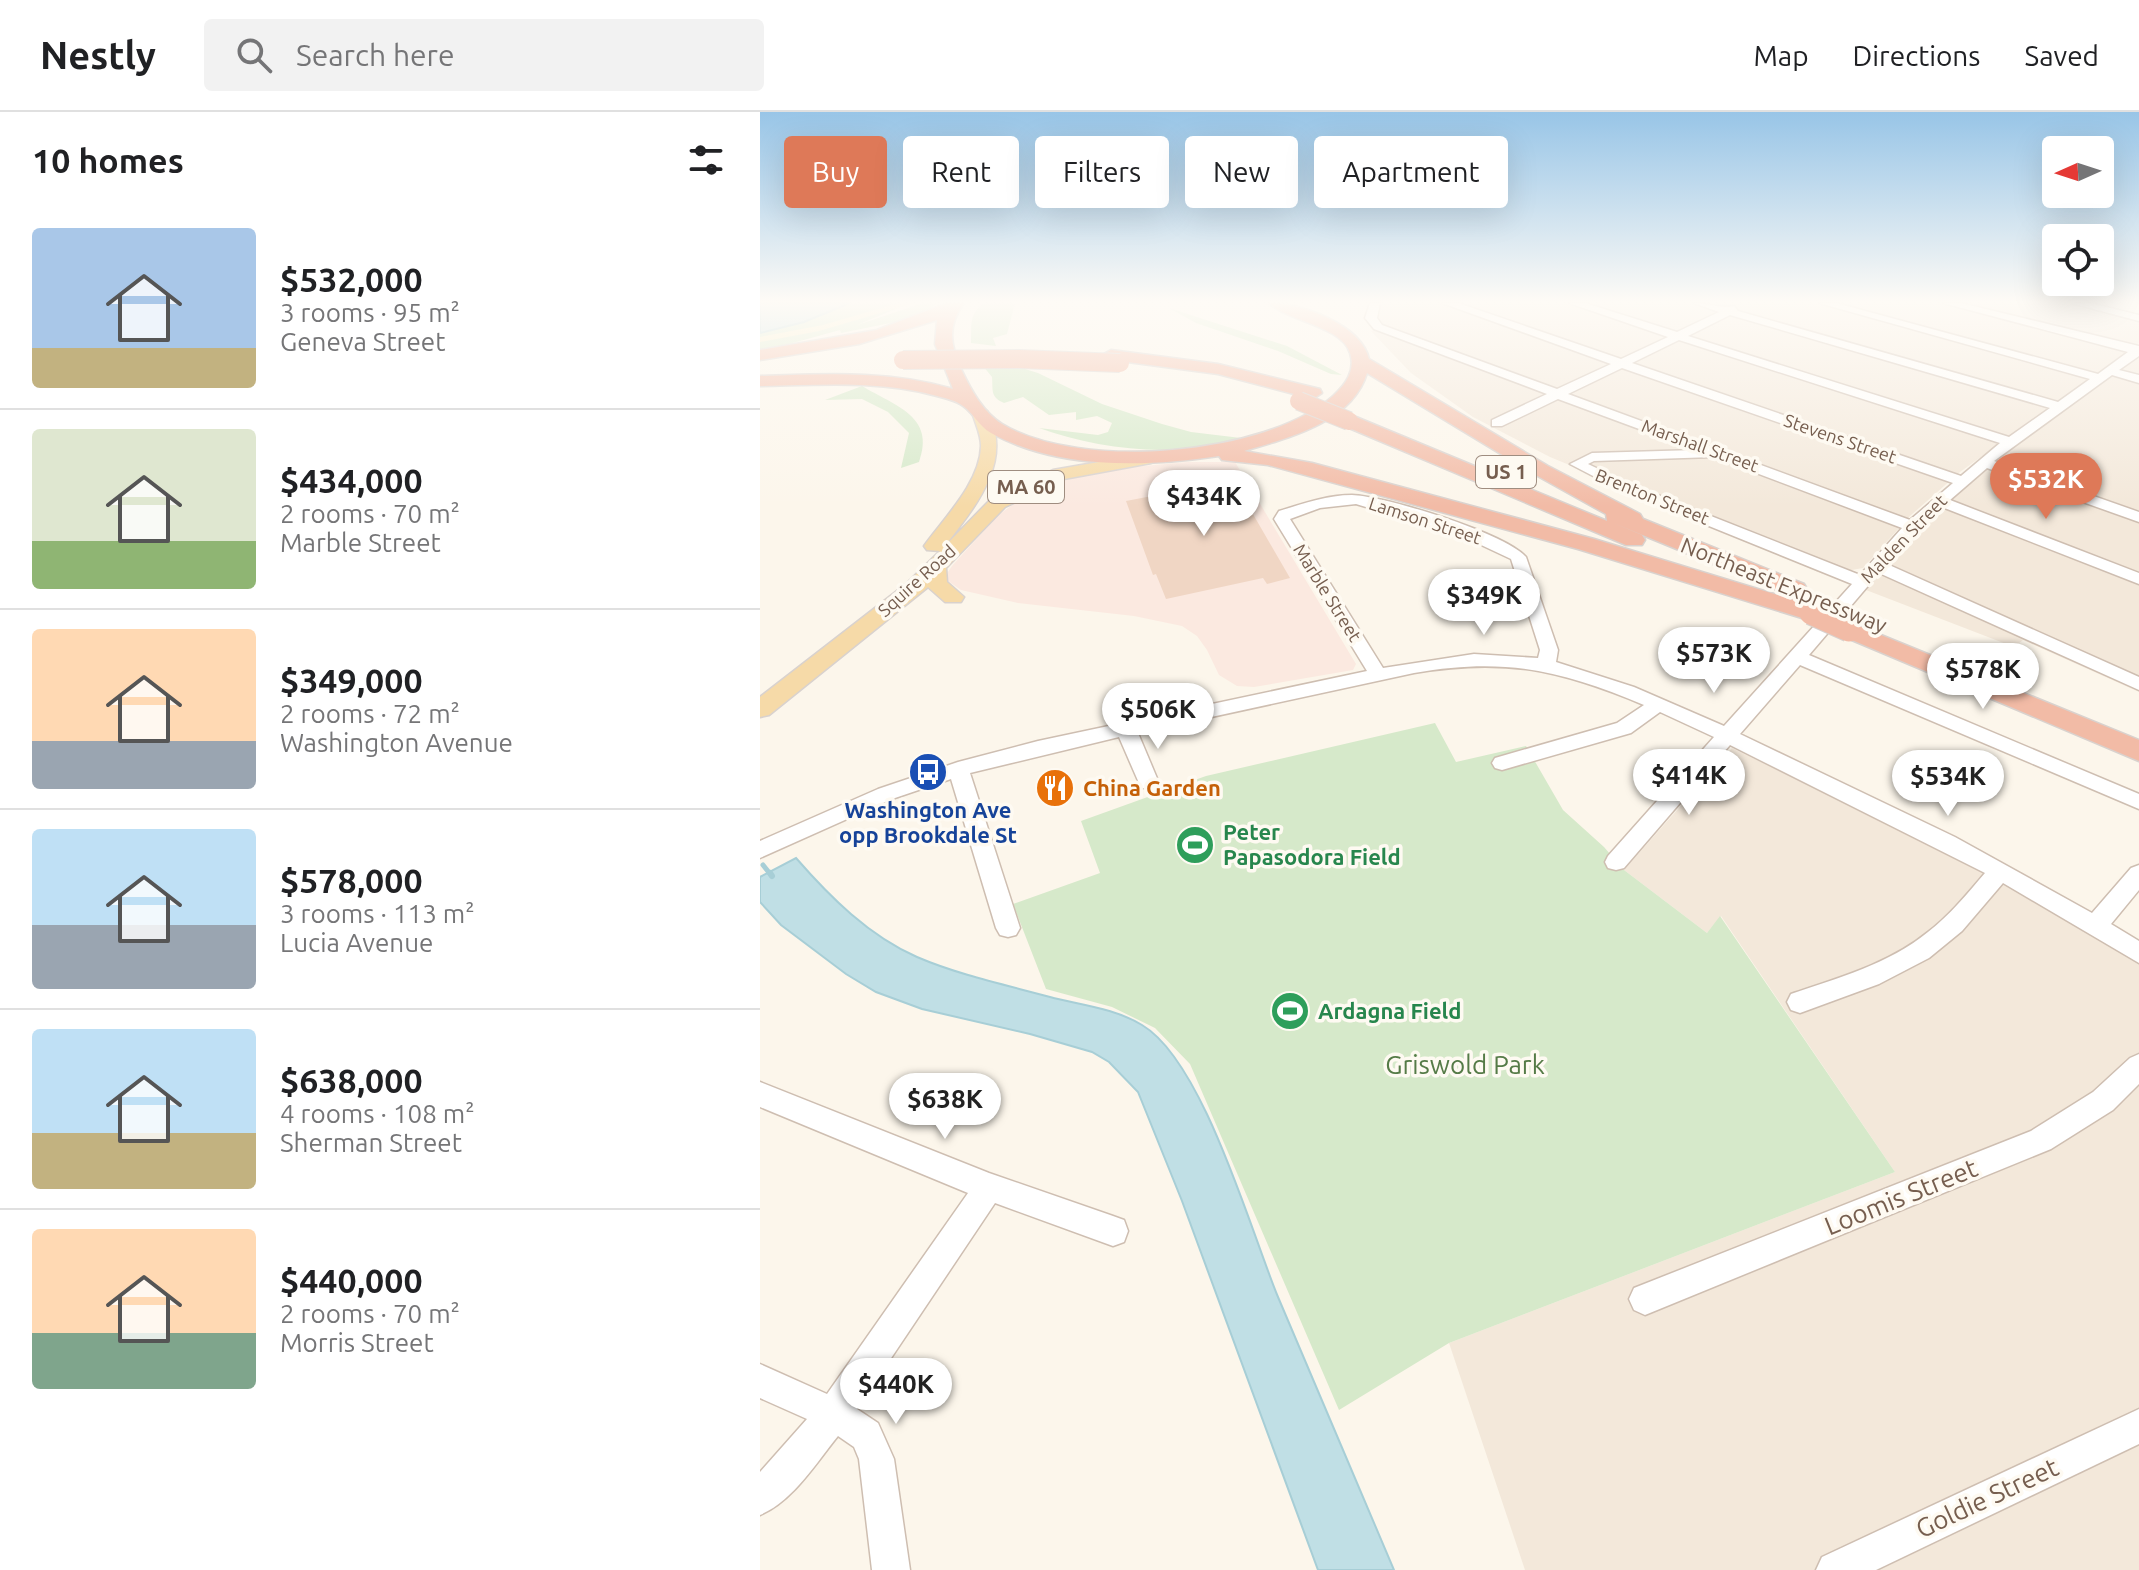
<!DOCTYPE html>
<meta charset="utf-8">
<style>
:root{--surface:#fff;--page:#f2f2f2;--text:#202124;--muted:#757577;--line:#e0e0e0;--accent:#de7958}
body{margin:0;font-family:Ubuntu,sans-serif;background:var(--page);color:var(--text);height:100vh;display:flex;flex-direction:column;font-size:30px;white-space:nowrap}
*{box-sizing:border-box;margin:0}
p{font-size:26px;color:var(--muted)}
.icon{flex:none;width:44px;height:44px;fill:none;stroke:currentColor;stroke-width:2;stroke-linecap:round;stroke-linejoin:round}
.map{position:relative;flex:1;overflow:hidden}
.drawer{display:flex;flex-direction:column;background:var(--surface);width:760px}
.drawer>*{flex:none}
.banner{position:absolute;left:24px;top:24px;width:760px;height:72px;display:flex;gap:16px}
.needle{width:52px;rotate:267deg}
.fabs{position:absolute;left:1282px;top:24px;display:grid;gap:16px}
.fabs a{display:grid;place-items:center;width:72px;height:72px;border-radius:8px;background:var(--surface);box-shadow:0 8px 32px #0002;font-size:40px}
.price{position:absolute;translate:-50% -68px;padding:0 18px;border-radius:28px;background:#fff;color:#222;font-size:26px;line-height:52px;filter:drop-shadow(0 2px 4px #0008)}
.price::after{content:'';position:absolute;left:50%;top:48px;width:24px;height:18px;margin-left:-12px;background:inherit;clip-path:polygon(0 0,100% 0,50% 100%)}
.price.on{background:var(--accent);color:#fff}
ul{padding:0;list-style:none}
li{display:flex;align-items:center;gap:24px;height:200px;padding:0 32px}
li+li{border-top:2px solid var(--line)}
li span{display:grid;place-items:center;flex:none;width:224px;height:160px;border-radius:8px;color:#555}
li>.icon{margin-inline-start:auto}
span .icon{width:96px;height:96px;fill:#fffc;stroke-width:1}
li b{font-size:34px}
h2{display:flex;justify-content:space-between;align-items:center;height:96px;padding:0 32px;font-size:34px}
.pill{padding:0 28px;border-radius:8px;background:var(--surface);box-shadow:0 8px 32px #0002;font-size:28px;line-height:72px}
.pill.on{background:var(--accent);color:#fff}
header{display:flex;align-items:center;gap:48px;box-sizing:border-box;height:112px;padding:0 40px;background:var(--surface);border-bottom:2px solid var(--line)}
header strong{font-size:38px}
nav{display:flex;gap:44px;margin-inline-start:auto;font-size:28px}
.search{width:560px;height:72px;background:var(--page);display:flex;align-items:center;gap:20px;box-sizing:border-box;padding:0 28px;border-radius:8px;color:var(--muted);font-size:30px}
main{display:flex;flex:1;min-height:0}
.map>svg:first-child{display:block}
.residential{fill:#f3e8da}
.commercial{fill:#fbe9e0}
.green{fill:#d6e9ca}
.sand{fill:#f9efc8}
.water{fill:#c0dfe5;stroke:#a7ced6;stroke-width:2}
.lines{fill:none;stroke-linecap:round;stroke-linejoin:round}
.stream-far1{stroke:#a7ced6;stroke-width:5}
.stream{stroke:#a7ced6;stroke-width:6}
.building{fill:#f0d6c4}
.minor-casing{stroke:#cebeb1;stroke-width:3}
.major-casing{stroke:#d9d2ce;stroke-width:3}
.highway-casing{stroke:#d9d2ce;stroke-width:3}
.minor{fill:#fff;fill-rule:evenodd}
.major{fill:#f6daa8;fill-rule:evenodd}
.highway{fill:#f2bba6;fill-rule:evenodd}
.highway-bridge-far1-casing{stroke:#d9d2ce;stroke-width:20;stroke-linecap:butt}
.highway-bridge-casing{stroke:#d9d2ce;stroke-width:25;stroke-linecap:butt}
.highway-bridge-far1{stroke:#f2bba6;stroke-width:18}
.highway-bridge{stroke:#f2bba6;stroke-width:23}
.labels{text-anchor:middle;stroke-width:7;stroke-linejoin:round;paint-order:stroke}
.far-street-label{font-size:18px;fill:#765e4f;stroke:#fefaf2}
.shield{fill:#fefaf2;stroke:#9f8d80;stroke-width:2}
.shield-label{font-size:20px;font-weight:bold;fill:#765e4f}
.street-label{font-size:22px;fill:#765e4f;stroke:#fefaf2}
.food-label{font-size:22px;font-weight:bold;fill:#c56008;stroke:#fefaf2;text-anchor:start}
.transit-label{font-size:22px;font-weight:bold;fill:#164399;stroke:#fefaf2}
.leisure-label{font-size:22px;font-weight:bold;fill:#27864d;stroke:#fefaf2;text-anchor:start}
.near-park-label{font-size:26px;fill:#557b47;stroke:#fefaf2}
.near-street-label{font-size:26px;fill:#765e4f;stroke:#fefaf2}
</style>
<header>
<strong>Nestly</strong>
<div class="search"><svg class="icon" aria-label="search" viewBox="0 0 24 24"><circle cx="10" cy="10" r="6"/><path d="M15 15l6 6"/></svg>Search here</div>
<nav><a>Map</a><a>Directions</a><a>Saved</a></nav>
</header>
<main>
<section class="drawer">
<h2>10 homes<svg class="icon" aria-label="filters" viewBox="0 0 24 24"><path d="M4 7h16M4 17h16"/><circle cx="9" cy="7" r="2"/><circle cx="15" cy="17" r="2"/></svg></h2>
<ul>
<li><span style="background:linear-gradient(#a9c7e8 75%,#c2b280 0)"><svg class="icon" aria-label="home" viewBox="0 0 24 24"><path d="M3 11l9-7 9 7M6 9v11h12V9"/></svg></span><div><b>$532,000</b><p>3 rooms · 95 m²</p><p>Geneva Street</p></div></li>
<li><span style="background:linear-gradient(#dfe7d0 70%,#8fb573 0)"><svg class="icon" aria-label="home" viewBox="0 0 24 24"><path d="M3 11l9-7 9 7M6 9v11h12V9"/></svg></span><div><b>$434,000</b><p>2 rooms · 70 m²</p><p>Marble Street</p></div></li>
<li><span style="background:linear-gradient(#ffd9b3 70%,#9aa5b1 0)"><svg class="icon" aria-label="home" viewBox="0 0 24 24"><path d="M3 11l9-7 9 7M6 9v11h12V9"/></svg></span><div><b>$349,000</b><p>2 rooms · 72 m²</p><p>Washington Avenue</p></div></li>
<li><span style="background:linear-gradient(#bfe0f5 60%,#9aa5b1 0)"><svg class="icon" aria-label="home" viewBox="0 0 24 24"><path d="M3 11l9-7 9 7M6 9v11h12V9"/></svg></span><div><b>$578,000</b><p>3 rooms · 113 m²</p><p>Lucia Avenue</p></div></li>
<li><span style="background:linear-gradient(#bfe0f5 65%,#c2b280 0)"><svg class="icon" aria-label="home" viewBox="0 0 24 24"><path d="M3 11l9-7 9 7M6 9v11h12V9"/></svg></span><div><b>$638,000</b><p>4 rooms · 108 m²</p><p>Sherman Street</p></div></li>
<li><span style="background:linear-gradient(#ffd9b3 65%,#7fa58c 0)"><svg class="icon" aria-label="home" viewBox="0 0 24 24"><path d="M3 11l9-7 9 7M6 9v11h12V9"/></svg></span><div><b>$440,000</b><p>2 rooms · 70 m²</p><p>Morris Street</p></div></li>
</ul>
</section>
<div class="map">
<svg width="1379" height="1458" viewBox="0 0 1379 1458">
<rect width="100%" height="100%" fill="#fcf6eb"/>
<!-- residential -->
<g class="residential">
<polygon points="621,191 1306,191 1379,209 1379,231 1200,360 1150,404 1103,456 1086,459 1078,464 790,345 713,305 651,261 611,219 625,213 619,209 617,195"/>
<polygon points="1379,245 1379,580 1263,528 1254,535 1106,478 1180,398 1255,334"/>
<polygon points="972,636 1209,751 1379,851 1379,1458 765,1458 689,1231 1135,1060 961,804 947,821 864,758"/>
</g>
<!-- commercial -->
<polygon class="commercial" points="427,350 475,350 596,552 593,558 494,575 477,574 459,563 447,538 437,524 422,514 374,504 258,491 201,478 188,469 188,460 192,454 237,404 262,386 314,365 351,357"/>
<!-- green -->
<g class="green">
<polygon points="0,191 150,191 97,213 163,191 177,191 155,206 81,221 80,218 0,240"/>
<path d="M224,191H255L247,222L233,226L236,234L211,231C212,213 208,203 224,191Z"/>
<polygon points="409,196 527,234 582,263 571,262 518,239 436,211"/>
<path d="M252,253L278,261L342,292L402,312L431,320L481,326C419,347 340,338 279,316L338,323L348,320L352,311L337,304L316,308V300L289,303L263,285L244,291C230,285 233,278 232,265L223,254Z"/>
<path d="M102,274C135,294 176,304 159,350L141,356L149,321L128,300L102,287L65,288Z"/>
<polygon points="675,611 696,650 766,634 803,698 844,735 864,758 947,821 960,804 1135,1060 689,1231 579,1298 430,952 395,916 352,895 286,877 253,792 340,761 321,709 446,664"/>
</g>
<!-- sand -->
<polygon class="sand" points="139,191 154,191 59,219 0,230 0,225 63,213"/>
<!-- water -->
<g class="water">
<polygon points="0,191 90,191 44,210 0,221"/>
<path d="M36,746C70,785 109,824 157,845C199,863 246,873 290,885C321,893 354,896 382,913C443,949 490,1117 518,1185C557,1276 595,1367 634,1458H558L422,1089L378,980L349,950L332,940L270,922L162,897L116,880L86,862L21,813L0,790V765Z"/>
</g>
<g class="lines">
<!-- stream-far1 -->
<polyline class="stream-far1" points="3,753 11,763"/>
<!-- stream -->
<polyline class="stream" points="10,761 12,764"/>
</g>
<!-- building -->
<polygon class="building" points="468,359 530,466 507,472 503,466 406,487 396,462 393,463 366,389 444,374 442,363"/>
<g class="lines">
<defs>
<g id="minor">
<path d="M610,191H620L617,206L622,213L797,277L851,252L682,191H698L861,247L908,225L809,191H825L917,220L959,200L934,191C946,191 963,197 974,194L978,199L1298,290L1330,267L1059,191H1076L1338,262L1368,240L1183,191H1201L1379,234V244L1359,258L1379,263V271L1352,263L1234,349L1379,400V410L1227,356L1190,388L1379,461V472L1182,395L1157,417L1127,452L1379,565V578L1119,461L1049,543L1379,682V697L1040,553L980,622L1195,725L1332,801L1371,756L1379,753V778L1351,812L1379,829V851L1243,771L1202,819L1169,846L1119,872L1040,901L1031,898L1027,890L1031,882C1078,866 1129,852 1168,820C1190,803 1207,782 1225,761L970,633L864,756L856,758L848,756L845,750L848,744L954,625L900,600L871,621L742,658L735,656L732,651L735,646L857,611L884,593C800,558 745,545 654,561L378,621L399,671L396,676H382L379,671L359,625L210,661L260,816L256,823L248,825L240,823L236,816L191,667L132,687L0,746V729L118,677L198,650L278,629L607,559L514,407L519,399C542,392 567,383 592,383C625,384 745,421 766,445L798,538L796,550L874,575L964,614L1092,472L860,378L810,352L832,341L936,338L798,287L742,314H732V308L787,282L614,217L605,206ZM970,203L1290,296L1249,325L928,224ZM919,228L1240,331L1201,364L872,251ZM862,256L1193,371L1150,408L808,282ZM954,345L1142,416L1100,463L870,372L828,352L834,349ZM596,392L702,424L751,447L780,538L778,546L714,542L623,556L530,407L560,396Z"/>
<polygon points="1311,191 1330,191 1379,203 1379,209"/>
<polygon points="1379,942 1379,972 1353,998 1291,1037 885,1203 874,1198 869,1187 874,1176 1271,1019 1333,980 1370,946"/>
<path d="M0,970L229,1061L353,1104L364,1108L368,1119L364,1130L353,1134L235,1091L97,1297L118,1311L134,1347L150,1458H112L99,1347L94,1335L78,1324C56,1351 33,1389 0,1403V1360L47,1307L0,1286V1252L67,1282L208,1081L0,995Z"/>
<polygon points="1379,1297 1379,1332 1116,1458 1056,1458 1062,1445"/>
</g>
<path id="major" d="M221,298L227,299C255,349 214,396 184,435L231,387L293,358L391,341L400,346L391,351L304,367L245,395L186,456L187,470L204,485L201,490H185L168,475L9,603L0,605V585L146,472L180,439L167,438L164,434C184,406 220,371 221,334C221,323 216,313 213,303Z"/>
<g id="highway">
<path d="M187,191H204C187,214 190,233 202,259C211,278 223,300 242,312C320,359 505,344 573,284C585,273 596,259 590,241C582,214 527,209 509,191C540,191 601,212 609,247L788,354L880,402L883,407L1044,472L1047,477L1044,482H1026L851,410L882,423L885,428L882,433H866L582,313L579,309L582,305H596L847,409L846,402L774,362L607,261C592,311 527,326 484,339L552,351L834,427L1060,496L1064,501L1060,506H1042L818,437L508,353L462,348L459,344C384,355 299,358 231,321C218,314 212,298 200,292C194,288 184,286 177,284C120,268 59,273 0,274V264C65,262 130,258 193,277L175,232L177,208L99,232L0,248V238L117,218Z"/>
<polygon points="351,238 458,252 560,277 562,281 553,287 458,262 345,247 342,243"/>
<polygon points="1089,510 1379,628 1379,649 1080,523 1076,518 1080,513"/>
</g>
</defs>
<!-- minor casing -->
<use href="#minor" class="minor-casing"/>
<!-- major casing -->
<use href="#major" class="major-casing"/>
<!-- highway casing -->
<use href="#highway" class="highway-casing"/>
<!-- minor -->
<use href="#minor" class="minor"/>
<!-- major -->
<use href="#major" class="major"/>
<!-- highway -->
<use href="#highway" class="highway"/>
<defs>
<g id="highway-bridge-far1">
<polyline points="143,248 259,247 360,251"/>
<polyline points="539,289 589,309"/>
</g>
<polyline id="highway-bridge" points="1051,501 1089,518"/>
</defs>
<!-- highway-bridge-far1 casing -->
<use href="#highway-bridge-far1" class="highway-bridge-far1-casing"/>
<!-- highway-bridge casing -->
<use href="#highway-bridge" class="highway-bridge-casing"/>
<!-- highway-bridge-far1 -->
<use href="#highway-bridge-far1" class="highway-bridge-far1"/>
<!-- highway-bridge -->
<use href="#highway-bridge" class="highway-bridge"/>
</g>
<!-- sky -->
<linearGradient id="sky" x2="0" y2="1"><stop stop-color="#98c5e7"/><stop offset="0.48" stop-color="#fefbf6"/><stop offset="1" stop-color="#fefbf6" stop-opacity="0"/></linearGradient>
<rect width="1379" height="395" fill="url(#sky)"/>
<!-- icons -->
<defs>
<symbol id="bus-disc" viewBox="-11 -11 22 22"><circle r="9.5" fill="#1a4fb4" stroke="#fefaf2"/><path d="M-5-6H5V4H4V6H2V4H-2V6H-4V4H-5ZM-3.5-4V0h7V-4ZM-3.5 1.2v1.5H-2V1.2ZM2 1.2v1.5H3.5V1.2Z" fill="#fff"/></symbol>
<symbol id="restaurant-disc" viewBox="-11 -11 22 22"><circle r="9.5" fill="#e8710a" stroke="#fefaf2"/><path d="M-5-6h1v4h1v-4h1v4h1v-4h1v5L-1.5 .5V6h-2V.5L-5-1ZM5-6V6H3V1.5H1.5Q1.5-4 5-6Z" fill="#fff"/></symbol>
<symbol id="stadium-disc" viewBox="-11 -11 22 22"><circle r="9.5" fill="#2e9e5b" stroke="#fefaf2"/><path d="M0-5a6.5 5 0 1 0 0 10a6.5 5 0 1 0 0-10ZM-3.5-1.8h7v3.6h-7Z" fill="#fff"/></symbol>
</defs>
<g fill-rule="evenodd">
<use href="#bus-disc" x="146" y="638" width="44" height="44"/>
<use href="#restaurant-disc" x="273" y="654" width="44" height="44"/>
<use href="#stadium-disc" x="413" y="711" width="44" height="44"/>
<use href="#stadium-disc" x="508" y="877" width="44" height="44"/>
</g>
<g class="labels">
<!-- far-street labels -->
<g class="far-street-label">
<text transform="translate(1080 327) rotate(19)" y="6">Stevens Street</text>
<text transform="translate(940 334) rotate(20)" y="6">Marshall Street</text>
<text transform="translate(892 385) rotate(22)" y="6">Brenton Street</text>
<text transform="translate(665 409) rotate(18)" y="6">Lamson Street</text>
<text transform="translate(1144 427) rotate(-46)" y="6">Malden Street</text>
<text transform="translate(157 469) rotate(-42)" y="6">Squire Road</text>
<text transform="translate(567 481) rotate(58)" y="6">Marble Street</text>
</g>
<!-- shield labels -->
<g class="shield">
<rect x="716" y="344" width="60" height="32" rx="6"/>
<rect x="228" y="359" width="76" height="32" rx="6"/>
</g>
<g class="shield-label">
<text x="746" y="367">US 1</text>
<text x="266" y="382">MA 60</text>
</g>
<!-- street labels -->
<g class="street-label">
<text transform="translate(1024 473) rotate(22)" y="8">Northeast Expressway</text>
</g>
<!-- food labels -->
<g class="food-label">
<text x="323" y="684">China Garden</text>
</g>
<!-- transit labels -->
<g class="transit-label">
<text x="168" y="706">Washington Ave<tspan x="168" dy="25">opp Brookdale St</tspan></text>
</g>
<!-- leisure labels -->
<g class="leisure-label">
<text x="463" y="728">Peter<tspan x="463" dy="25">Papasodora Field</tspan></text>
<text x="558" y="907">Ardagna Field</text>
</g>
<!-- near-park labels -->
<g class="near-park-label">
<text x="705" y="962">Griswold Park</text>
</g>
<!-- near-street labels -->
<g class="near-street-label">
<text transform="translate(1141 1085) rotate(-22)" y="9">Loomis Street</text>
<text transform="translate(1227 1386) rotate(-25)" y="9">Goldie Street</text>
</g>
</g>
</svg>
<div class="fabs">
<a><svg class="needle" viewBox="-14 -14 28 28"><path d="M0-13l5 13h-10z" fill="#e53935"/><path d="M0 13l5-13h-10z" fill="#757577"/></svg></a>
<a><svg class="icon" aria-label="locate" viewBox="0 0 24 24"><circle cx="12" cy="12" r="6"/><path d="M12 2v4M12 18v4M2 12h4M18 12h4"/></svg></a>
</div>
<b class="price on" style="left:1286px;top:409px">$532K</b>
<b class="price" style="left:444px;top:426px">$434K</b>
<b class="price" style="left:724px;top:525px">$349K</b>
<b class="price" style="left:954px;top:583px">$573K</b>
<b class="price" style="left:1223px;top:599px">$578K</b>
<b class="price" style="left:398px;top:639px">$506K</b>
<b class="price" style="left:929px;top:705px">$414K</b>
<b class="price" style="left:1188px;top:706px">$534K</b>
<b class="price" style="left:185px;top:1029px">$638K</b>
<b class="price" style="left:136px;top:1314px">$440K</b>
<div class="banner">
<a class="pill on">Buy</a>
<a class="pill">Rent</a>
<a class="pill">Filters</a>
<a class="pill">New</a>
<a class="pill">Apartment</a>
</div>
</div>
</main>
